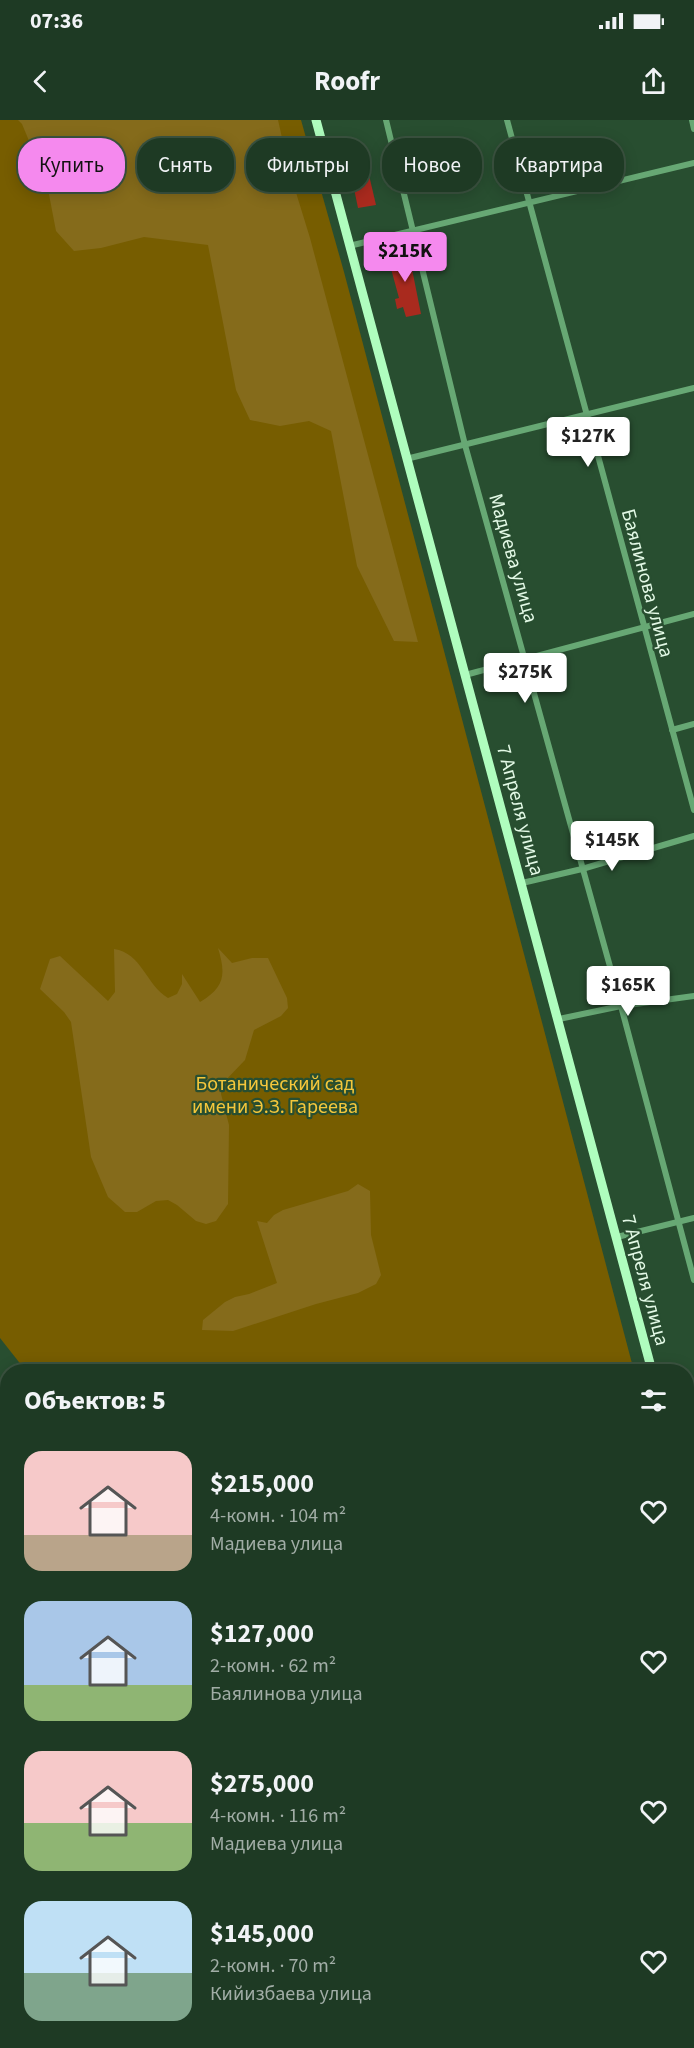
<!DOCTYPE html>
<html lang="ru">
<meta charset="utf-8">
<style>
:root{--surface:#1e3a24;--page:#2b4531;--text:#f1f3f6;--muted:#a1ada6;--line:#3c5441;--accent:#f589ee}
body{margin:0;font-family:"Source Sans 3",sans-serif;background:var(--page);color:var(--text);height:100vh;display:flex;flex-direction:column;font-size:22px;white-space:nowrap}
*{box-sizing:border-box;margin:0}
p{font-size:20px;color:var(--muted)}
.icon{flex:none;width:33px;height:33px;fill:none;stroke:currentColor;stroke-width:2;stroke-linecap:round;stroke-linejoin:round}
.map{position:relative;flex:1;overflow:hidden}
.side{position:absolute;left:0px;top:1244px;width:694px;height:686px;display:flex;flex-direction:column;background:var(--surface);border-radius:24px 24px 0 0;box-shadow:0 3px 15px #0003,0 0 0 2px var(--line)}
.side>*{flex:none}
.hud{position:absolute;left:18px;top:18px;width:658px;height:54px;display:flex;gap:12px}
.price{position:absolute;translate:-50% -51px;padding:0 14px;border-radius:6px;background:#fff;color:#222;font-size:20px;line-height:39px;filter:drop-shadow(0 2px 3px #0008)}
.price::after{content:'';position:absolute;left:50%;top:36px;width:18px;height:14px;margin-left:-9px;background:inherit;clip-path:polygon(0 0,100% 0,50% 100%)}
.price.selected{background:var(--accent);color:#111}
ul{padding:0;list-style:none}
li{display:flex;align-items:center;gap:18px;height:150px;padding:0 24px}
li span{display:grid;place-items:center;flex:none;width:168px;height:120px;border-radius:18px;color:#555}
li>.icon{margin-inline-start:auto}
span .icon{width:72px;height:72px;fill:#fffc;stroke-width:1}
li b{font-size:26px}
h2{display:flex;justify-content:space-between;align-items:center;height:72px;padding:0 24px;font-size:26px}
.pill{padding:0 21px;border-radius:24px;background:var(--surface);box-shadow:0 3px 15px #0003,0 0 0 2px var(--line);font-size:21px;line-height:54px}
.pill.selected{background:var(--accent);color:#111}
.status{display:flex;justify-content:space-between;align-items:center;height:42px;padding:0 30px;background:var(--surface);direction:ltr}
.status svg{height:16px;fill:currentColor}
header{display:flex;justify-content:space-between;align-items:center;height:78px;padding:0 24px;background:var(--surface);font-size:27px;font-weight:700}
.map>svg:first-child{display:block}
.green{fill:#775d00}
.forest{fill:#856b1b}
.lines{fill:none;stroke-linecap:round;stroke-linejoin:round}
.river{stroke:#3d55bd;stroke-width:14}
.building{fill:#a92a1e}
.minor{stroke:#67a874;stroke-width:6}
.primary{stroke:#affdbe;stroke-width:9}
.labels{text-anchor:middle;stroke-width:4.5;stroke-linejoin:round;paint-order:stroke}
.street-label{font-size:20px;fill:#e3f9e6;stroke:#284e30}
.park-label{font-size:20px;fill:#f5c73b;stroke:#284e30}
</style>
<div class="status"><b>07:36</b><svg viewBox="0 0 49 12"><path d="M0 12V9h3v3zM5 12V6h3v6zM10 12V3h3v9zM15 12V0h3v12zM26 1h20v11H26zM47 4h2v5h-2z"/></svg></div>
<header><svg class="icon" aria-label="back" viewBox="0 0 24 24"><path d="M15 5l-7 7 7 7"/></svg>Roofr<svg class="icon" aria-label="share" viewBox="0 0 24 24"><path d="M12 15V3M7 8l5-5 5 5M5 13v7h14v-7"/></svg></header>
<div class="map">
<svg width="694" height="1928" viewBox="0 0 694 1928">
<rect width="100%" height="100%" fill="#284e30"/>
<!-- green -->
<g class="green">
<polygon points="0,0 301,0 344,152 634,1251 26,1251 0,1218"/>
<polygon points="687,1468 694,1498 694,1928 456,1928 453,1922 687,1922"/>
<polygon points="0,1816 7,1817 8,1922 28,1922 29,1928 0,1928"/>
</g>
<!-- forest -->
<g class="forest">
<polygon points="18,0 278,0 290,53 310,118 418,522 394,521 357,446 331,311 309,301 280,306 250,300 236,270 208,125 144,117 101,128 74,131 56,111 47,64 22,4"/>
<path d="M218,828L232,843L252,838H268L287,878L288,888L281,896L254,910L245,940L222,964L221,974L229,1005L228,1084L216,1101L206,1104L196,1101L177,1085L168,1080L156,1081L137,1092H125L108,1077L91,1037L71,902L64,892L40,869L50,839L60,836L108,881L115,872L114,829C142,833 146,865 168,878L177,874L182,864V854L200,882C225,867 226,854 218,828Z"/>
<polygon points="358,1064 370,1071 371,1115 381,1155 376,1164 358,1173 316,1184 233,1211 202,1210 203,1200 225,1182 235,1177 249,1174 277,1163 257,1101 267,1103 274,1095 283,1090 348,1071"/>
</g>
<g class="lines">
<!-- river -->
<g class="river">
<polyline points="0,1284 8,1292"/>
<polyline points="425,1922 428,1928"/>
</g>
</g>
<!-- building -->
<g class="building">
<polygon points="369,55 376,85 358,88 352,59"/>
<polygon points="408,129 421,194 406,197 403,187 397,189 395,179 399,178 387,134"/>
</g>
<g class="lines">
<!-- minor -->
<g class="minor">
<polyline points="386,0 465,325 621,886 694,1160"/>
<polyline points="507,0 694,690"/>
<polyline points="692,0 694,9"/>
<polyline points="349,126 694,43"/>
<polyline points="406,339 694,268"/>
<polyline points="465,555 694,494"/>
<polyline points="672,610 694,604"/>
<polyline points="522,763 582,749 694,716"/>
<polyline points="559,899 621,886 694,876"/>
<polyline points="617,1117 694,1098"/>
<polyline points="0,1391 8,1401"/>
<polyline points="0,1408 7,1400"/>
<polyline points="0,1799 8,1800"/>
<polyline points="381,1922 384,1928"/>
</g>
<!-- primary -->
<g class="primary">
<polyline points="316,0 652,1251"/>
<polyline points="687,1385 694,1415"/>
</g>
</g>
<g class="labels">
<!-- street labels -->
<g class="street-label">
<text transform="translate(514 438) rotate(74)" y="7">Мадиева улица</text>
<text transform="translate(648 463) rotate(75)" y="7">Баялинова улица</text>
<text transform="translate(521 690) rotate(75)" y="7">7 Апреля улица</text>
<text transform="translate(646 1160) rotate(75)" y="7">7 Апреля улица</text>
</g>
<!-- park labels -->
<g class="park-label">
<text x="275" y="970">Ботанический сад<tspan x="275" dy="23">имени Э.З. Гареева</tspan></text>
</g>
</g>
</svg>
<b class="price selected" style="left:405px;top:163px">$215K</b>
<b class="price" style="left:588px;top:348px">$127K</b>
<b class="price" style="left:525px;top:584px">$275K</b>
<b class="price" style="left:612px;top:752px">$145K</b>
<b class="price" style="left:628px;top:897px">$165K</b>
<div class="hud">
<a class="pill selected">Купить</a>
<a class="pill">Снять</a>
<a class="pill">Фильтры</a>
<a class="pill">Новое</a>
<a class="pill">Квартира</a>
</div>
<section class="side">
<h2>Объектов: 5<svg class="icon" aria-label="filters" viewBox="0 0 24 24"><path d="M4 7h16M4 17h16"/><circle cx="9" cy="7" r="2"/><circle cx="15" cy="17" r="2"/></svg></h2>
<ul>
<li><span style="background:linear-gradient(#f6c9c9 70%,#b9a48a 0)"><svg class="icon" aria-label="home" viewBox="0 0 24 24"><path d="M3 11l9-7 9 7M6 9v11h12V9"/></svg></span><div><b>$215,000</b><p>4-комн. · 104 m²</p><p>Мадиева улица</p></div><svg class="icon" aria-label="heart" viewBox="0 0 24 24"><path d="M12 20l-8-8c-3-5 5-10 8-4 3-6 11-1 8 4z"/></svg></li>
<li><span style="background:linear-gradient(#a9c7e8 70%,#8fb573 0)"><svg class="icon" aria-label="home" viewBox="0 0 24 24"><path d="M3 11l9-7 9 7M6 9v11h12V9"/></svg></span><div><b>$127,000</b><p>2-комн. · 62 m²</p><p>Баялинова улица</p></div><svg class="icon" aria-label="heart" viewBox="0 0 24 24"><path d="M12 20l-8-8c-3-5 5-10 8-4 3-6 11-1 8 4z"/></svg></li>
<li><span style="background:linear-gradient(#f6c9c9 60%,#8fb573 0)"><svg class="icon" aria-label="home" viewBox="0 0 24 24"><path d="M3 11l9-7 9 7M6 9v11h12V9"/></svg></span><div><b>$275,000</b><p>4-комн. · 116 m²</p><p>Мадиева улица</p></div><svg class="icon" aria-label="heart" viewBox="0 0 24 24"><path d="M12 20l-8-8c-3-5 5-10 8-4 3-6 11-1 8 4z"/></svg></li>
<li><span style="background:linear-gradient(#bfe0f5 60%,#7fa58c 0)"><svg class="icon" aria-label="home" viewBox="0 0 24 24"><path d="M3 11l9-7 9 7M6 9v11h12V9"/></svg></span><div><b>$145,000</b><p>2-комн. · 70 m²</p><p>Кийизбаева улица</p></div><svg class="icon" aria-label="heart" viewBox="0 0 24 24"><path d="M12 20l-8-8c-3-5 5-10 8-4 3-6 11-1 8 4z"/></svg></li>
</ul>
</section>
</div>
